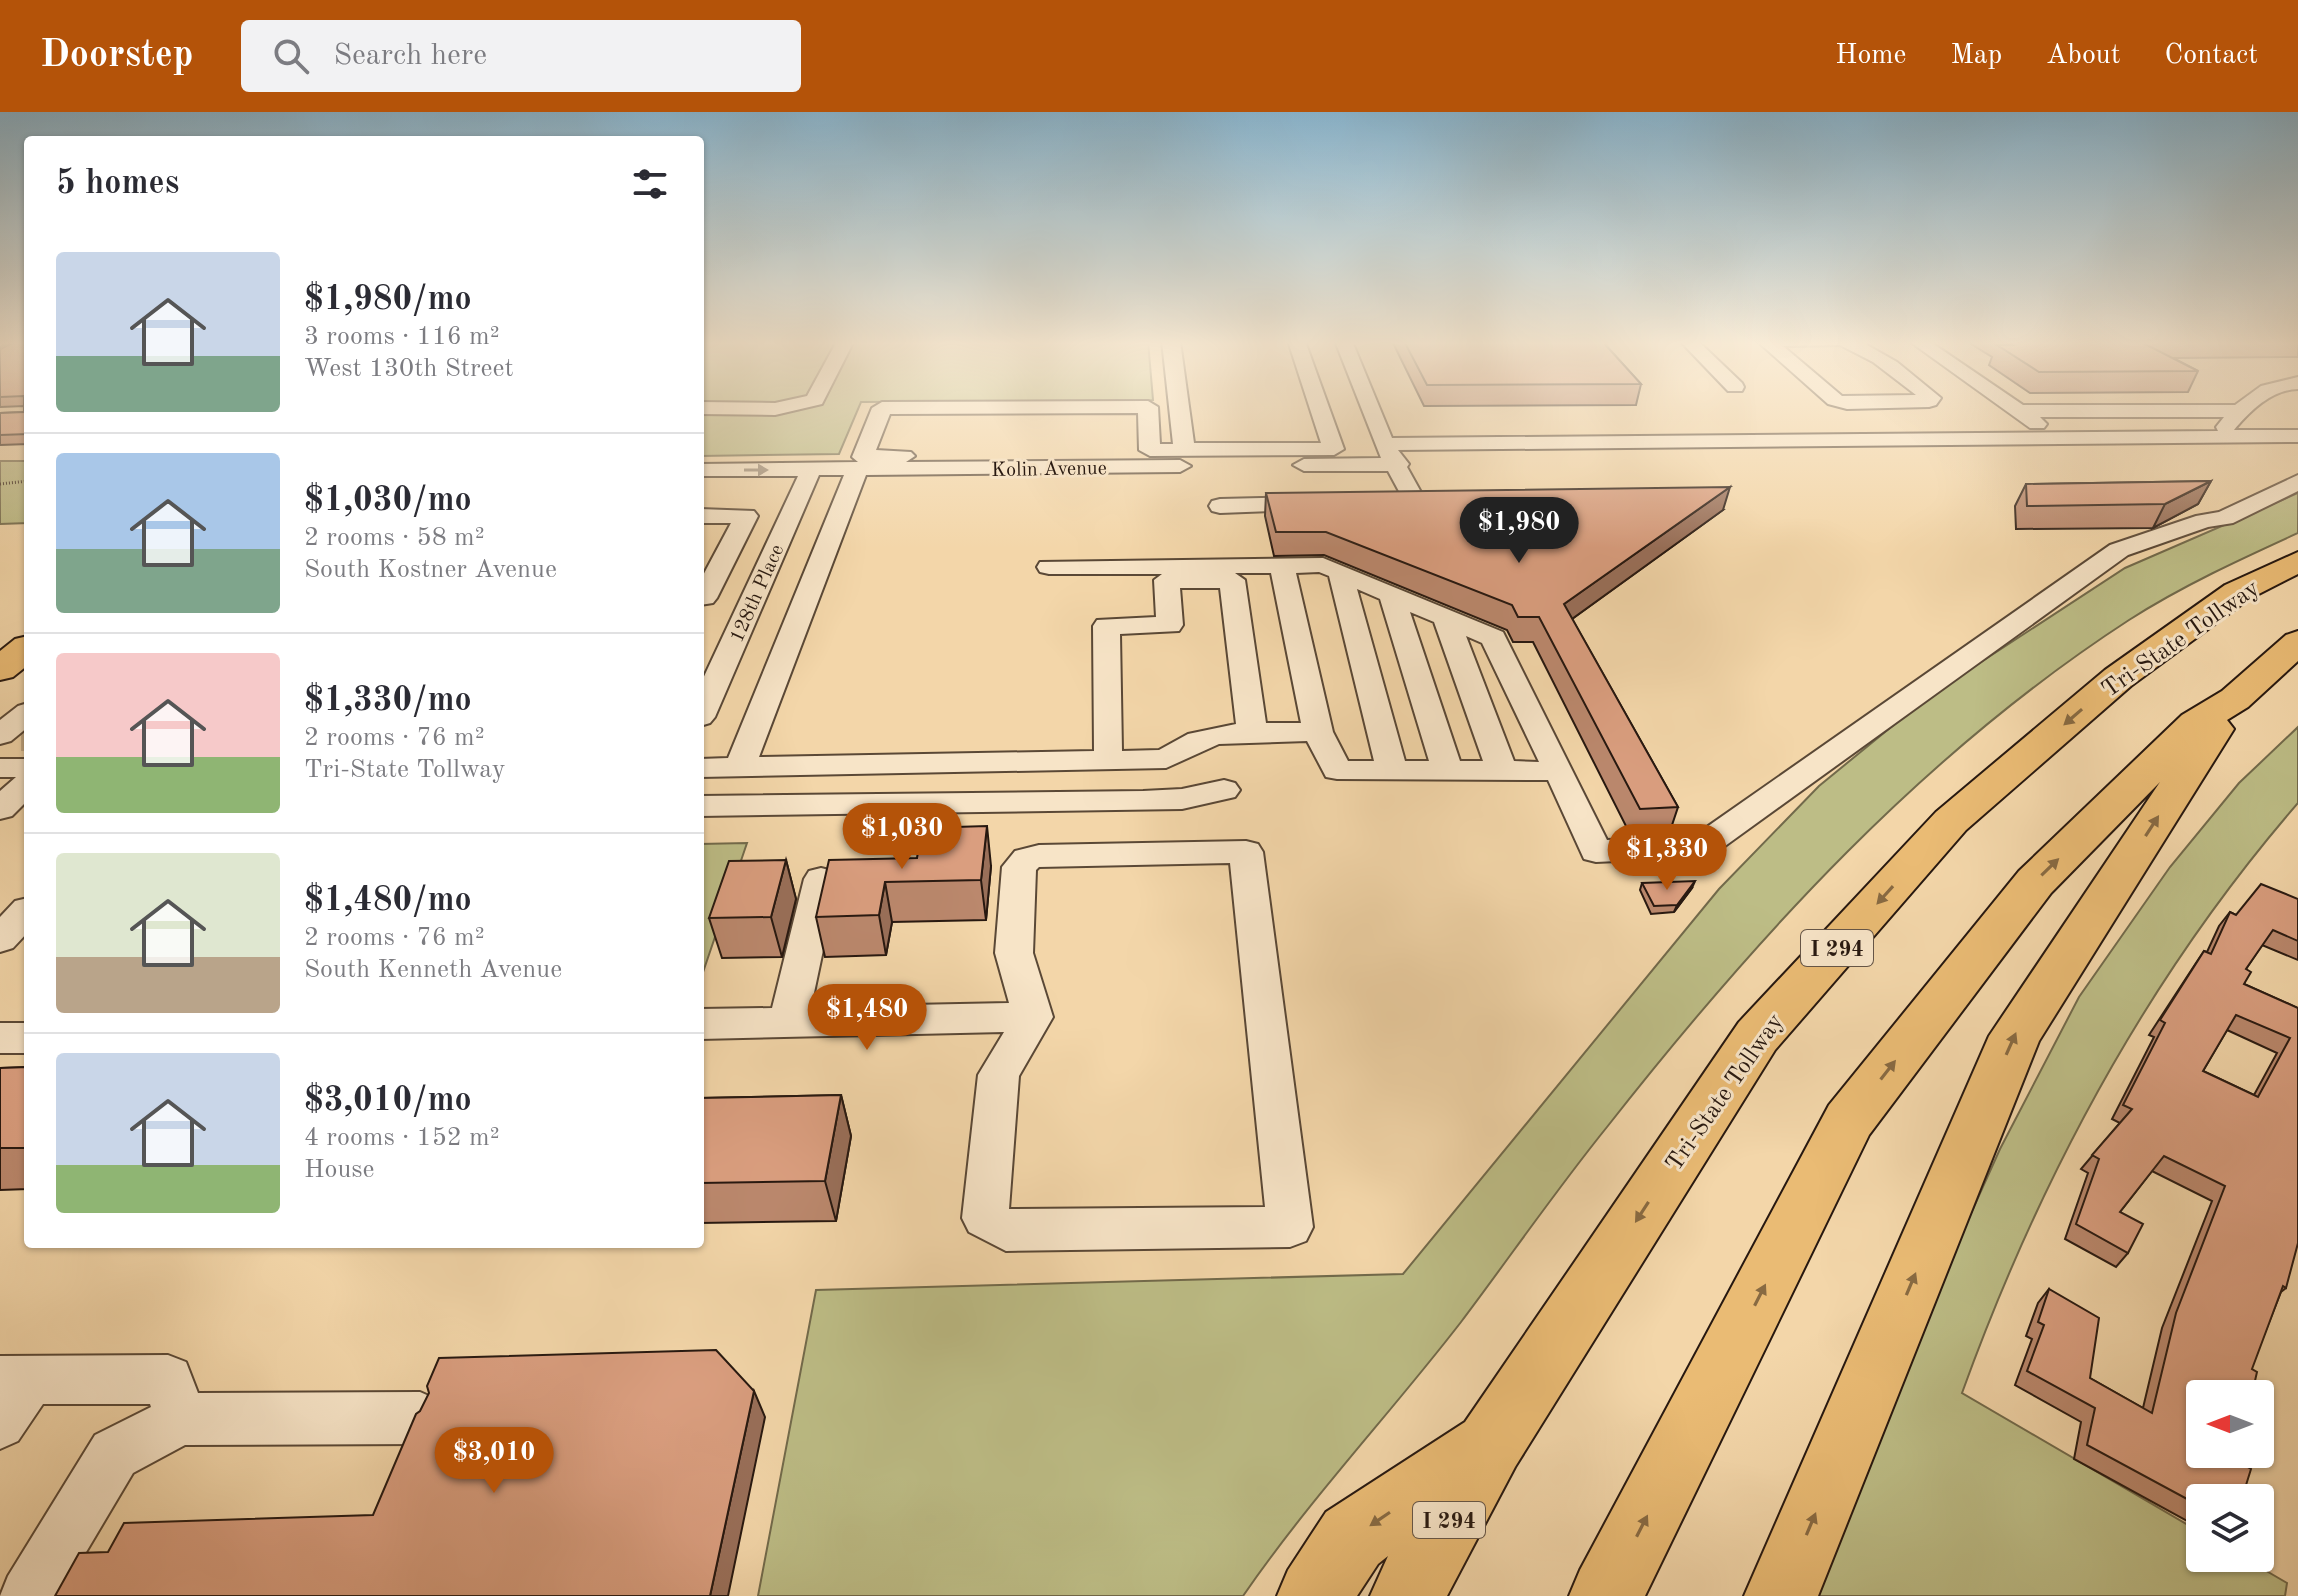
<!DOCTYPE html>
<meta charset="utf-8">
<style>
:root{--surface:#fff;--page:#f2f2f3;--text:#2b2b33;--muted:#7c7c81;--line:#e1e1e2;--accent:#b45309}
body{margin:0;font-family:"Old Standard TT",serif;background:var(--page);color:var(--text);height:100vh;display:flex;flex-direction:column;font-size:30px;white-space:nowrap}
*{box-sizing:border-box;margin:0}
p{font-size:26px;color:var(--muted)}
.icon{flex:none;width:44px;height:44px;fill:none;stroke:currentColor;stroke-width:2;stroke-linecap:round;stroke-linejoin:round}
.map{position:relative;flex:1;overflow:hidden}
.panel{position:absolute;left:24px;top:24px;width:680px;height:1112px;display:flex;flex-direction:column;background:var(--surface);border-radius:8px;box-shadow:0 2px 6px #0004}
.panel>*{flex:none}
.needle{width:52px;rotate:270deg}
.controls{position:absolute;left:2186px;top:1268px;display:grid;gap:16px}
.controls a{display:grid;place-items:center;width:88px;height:88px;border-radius:8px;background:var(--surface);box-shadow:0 2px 6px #0004;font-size:40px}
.price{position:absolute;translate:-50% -68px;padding:0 18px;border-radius:28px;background:var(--accent);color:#fff;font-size:26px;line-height:52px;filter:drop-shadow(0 2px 4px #0008)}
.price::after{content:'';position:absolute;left:50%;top:48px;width:24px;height:18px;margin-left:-12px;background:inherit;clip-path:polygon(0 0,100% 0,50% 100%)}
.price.active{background:#222;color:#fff}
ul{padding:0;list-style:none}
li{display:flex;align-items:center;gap:24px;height:200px;padding:0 32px}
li+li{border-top:2px solid var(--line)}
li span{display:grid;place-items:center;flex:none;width:224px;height:160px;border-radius:8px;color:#555}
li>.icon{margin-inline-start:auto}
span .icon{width:96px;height:96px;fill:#fffc;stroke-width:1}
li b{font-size:34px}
h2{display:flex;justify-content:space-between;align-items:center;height:96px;padding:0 32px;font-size:34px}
header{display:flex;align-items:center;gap:48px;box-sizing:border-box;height:112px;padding:0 40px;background:var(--accent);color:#fff}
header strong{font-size:38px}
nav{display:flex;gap:44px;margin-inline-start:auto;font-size:28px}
.search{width:560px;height:72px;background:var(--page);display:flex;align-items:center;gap:20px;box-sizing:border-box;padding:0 28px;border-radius:8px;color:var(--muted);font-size:30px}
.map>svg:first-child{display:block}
.green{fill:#bdbd86;stroke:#726a4b;stroke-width:2}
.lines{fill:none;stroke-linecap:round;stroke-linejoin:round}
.minor-tunnel{stroke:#cab08a;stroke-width:32;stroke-dasharray:32 16;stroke-linecap:butt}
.minor-casing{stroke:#5a4836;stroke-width:4}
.major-casing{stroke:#271810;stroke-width:4}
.highway-casing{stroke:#271810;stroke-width:4}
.path{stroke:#271810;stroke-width:3;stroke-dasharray:1 2;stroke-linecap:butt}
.minor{fill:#f7e4c7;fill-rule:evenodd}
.major{fill:#eabb74;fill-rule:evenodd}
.highway{fill:#eabb74;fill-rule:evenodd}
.wall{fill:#bb886d;stroke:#271810;stroke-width:2;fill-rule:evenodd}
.shaded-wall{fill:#996f59;stroke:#271810;stroke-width:2}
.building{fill:#da9e7f;stroke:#271810;stroke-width:2;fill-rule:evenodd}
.oneway{fill:#998875}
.oneway2{fill:#886a42}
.labels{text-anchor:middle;stroke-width:6;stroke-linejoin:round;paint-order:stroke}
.far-street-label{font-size:20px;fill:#271810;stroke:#f7e4c7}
.shield{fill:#f7e4c7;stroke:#655547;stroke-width:2}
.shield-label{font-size:22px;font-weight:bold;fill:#271810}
.street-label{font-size:24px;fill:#271810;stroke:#f7e4c7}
</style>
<header>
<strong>Doorstep</strong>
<div class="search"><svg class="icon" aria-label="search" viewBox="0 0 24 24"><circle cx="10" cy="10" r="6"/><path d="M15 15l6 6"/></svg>Search here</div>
<nav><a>Home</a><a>Map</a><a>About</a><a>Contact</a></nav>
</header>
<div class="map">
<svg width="2298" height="1484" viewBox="0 0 2298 1484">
<rect width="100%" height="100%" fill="#f3d6a9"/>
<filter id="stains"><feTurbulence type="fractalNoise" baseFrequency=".0025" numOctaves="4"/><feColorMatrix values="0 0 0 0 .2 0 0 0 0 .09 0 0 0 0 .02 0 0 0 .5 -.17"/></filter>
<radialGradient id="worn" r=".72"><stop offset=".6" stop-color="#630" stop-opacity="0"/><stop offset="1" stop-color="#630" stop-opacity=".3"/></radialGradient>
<!-- green -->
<g class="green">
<polygon points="700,229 1148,229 1153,288 861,290 839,342 700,344"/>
<polygon points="0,349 28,349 28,411 0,412"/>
<path d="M2298,381V421C2241,447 2182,474 2129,508C1924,641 1757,824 1607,1015C1556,1078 1510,1145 1461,1210C1390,1302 1309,1388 1243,1484H758L816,1178L1403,1162L1719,777L1819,674L1929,584L2125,456Z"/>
<path d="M2298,615V691C2149,863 2039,1068 1962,1281L2200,1420V1446H2244L2287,1471L2285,1484H1816L1894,1272L2000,1037L2079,885L2170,755L2239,671Z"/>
<polygon points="747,731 700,869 700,732"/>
</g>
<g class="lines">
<!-- minor-tunnel -->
<polyline class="minor-tunnel" points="21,623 28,623"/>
<defs>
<g id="minor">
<polygon points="0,229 10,229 0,234"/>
<polygon points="837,229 854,229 822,292 775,303 700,302 700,290 775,291 807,284"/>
<path d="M1162,229H1180L1194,331H1321L1288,229H1305L1344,337L1334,343L1150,344L1139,338L1138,301L890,302L876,338L911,340L915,344L906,350L1180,348L1191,354L1180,360L866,363L759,645L1094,639L1093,514L1097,508L1156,505L1154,468L1162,462H1049L1040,460L1037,455L1040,450L1323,446L1503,520L1607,728L1694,724L2110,433L2196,404L2219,400L2298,363V379L2233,411L2208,415L2128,443L1714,742L1702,745L1596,750L1584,747L1548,668L1337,667L1326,665L1307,629L1219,632L1166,656L700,665V647L728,646L844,363H819L715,605L710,611L700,614V573L798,364H700V352L858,350L852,345L872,296L882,290L1148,289L1158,295L1160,332H1173ZM1319,460L1329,464L1374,649H1348L1333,620L1296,461ZM1235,461H1271L1301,611H1266L1245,468ZM1180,476H1220L1236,612L1188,622L1159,638L1122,639L1120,522L1179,519L1183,513ZM1357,477L1380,487L1429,649H1405ZM1410,500L1434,510L1483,649H1460ZM1466,524L1482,531L1539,650L1514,649Z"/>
<path d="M1335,229H1352L1392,326L2218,319L2216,315L2224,305H2040L2047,312L2044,316H2030L1909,229H1929L2023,293H2235L2261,274L2298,265V277C2271,278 2250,299 2234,318H2298V330L1398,338L1409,352L1407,355L1427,391L1424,396H1408L1388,359H1304L1293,353L1304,347L1381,346Z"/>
<polygon points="1680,229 1698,229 1742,271 1744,275 1742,279 1728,279"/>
<path d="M1757,229H1860L1897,250L1941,286L1936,293L1929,295L1847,297L1828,292ZM1840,233L1873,250L1916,283L1842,284L1783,234Z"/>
<polygon points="1312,385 1320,387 1323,392 1320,397 1220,401 1212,399 1209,394 1212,389 1220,387"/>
<polygon points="700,397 754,399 758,404 717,486 713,491 700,493 700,469 731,411 700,411"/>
<polygon points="28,591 28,615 11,629 0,632 0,608 18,594"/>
<polygon points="0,647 28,647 28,688 12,704 0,707 0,679 16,665 0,665"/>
<polygon points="1224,668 1235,671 1240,678 1235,685 1182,697 700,704 700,684 1143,679 1182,677"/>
<path d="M1246,729L1258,732L1263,740L1313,1115L1306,1129L1290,1135L1006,1139L969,1120L962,1106L978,963L1004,920L700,927V897L772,896L804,767L809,759L821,756L833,759L838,767L811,895L1009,891L995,841L1002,755L1015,739L1039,733ZM1230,751L1265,1095L1009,1097L1019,964L1053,905L1033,841L1036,758L1039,755Z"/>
<polygon points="28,786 28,820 13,836 0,840 0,805 15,789"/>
<rect x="0" y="911" width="28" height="30"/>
<polygon points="168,1243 186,1250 198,1281 420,1280 438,1288 446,1306 438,1324 420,1332 185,1333 133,1361 60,1484 0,1484 8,1464 95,1323 151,1295 150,1292 43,1292 18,1329 0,1337 0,1244"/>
</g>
<polygon id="major" points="28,524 28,553 13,565 0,568 0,539 15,527"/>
<g id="highway">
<polygon points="2298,440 2298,462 2249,487 2131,574 1966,718 1775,938 1515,1355 1447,1484 1370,1484 1388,1444 1378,1452 1357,1484 1277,1484 1288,1458 1326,1400 1465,1310 1739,910 1936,700 2105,558 2225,473"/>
<polygon points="2298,519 2298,549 2248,595 2227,608 2234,617 2039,929 1818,1484 1744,1484 1989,924 2160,670 2051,781 1869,1023 1645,1484 1569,1484 1580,1458 1829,993 2019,759 2182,603 2222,579 2286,523"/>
</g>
</defs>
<!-- minor casing -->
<use href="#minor" class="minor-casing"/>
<!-- major casing -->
<use href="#major" class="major-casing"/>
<!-- highway casing -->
<use href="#highway" class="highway-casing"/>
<!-- path -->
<polyline class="path" points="0,372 28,369"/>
<!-- minor -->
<use href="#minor" class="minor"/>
<!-- major -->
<use href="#major" class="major"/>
<!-- highway -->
<use href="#highway" class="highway"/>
</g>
<!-- wall -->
<g class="wall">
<polygon points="28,229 28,332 0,333 0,301 24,300 24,294 0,295 0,237"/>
<polygon points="1392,229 1602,229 1641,272 1636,293 1424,294"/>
<polygon points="1966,229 2298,229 2298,245 2173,246 2198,259 2188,280 2030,281 1989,253 1992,245"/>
<polygon points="2211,369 2198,392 2153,416 2016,417 2015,394 2026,372"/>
<polygon points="1266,381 1723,398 1572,507 1678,695 1669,722 1631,724 1533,530 1513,530 1507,518 1324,443 1274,444 1265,404"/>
<polygon points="917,746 991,754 986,808 892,810 886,843 825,845 816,805"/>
<polygon points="786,748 796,787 782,845 722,846 709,806"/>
<polygon points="1642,771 1692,776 1674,800 1651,802 1640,778"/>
<path d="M2298,787V848L2262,833L2246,857L2244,872L2298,896L2286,1176L2281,1180L2200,1386V1416L2074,1347L2081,1310L2015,1273L2032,1227L2026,1224L2038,1191L2049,1177L2090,1266L2143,1296L2162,1216L2212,1089L2152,1059L2120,1100L2128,1141L2116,1155L2065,1127L2088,1061L2081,1057L2120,1011L2112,1007L2154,925L2149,923L2194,854L2204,839L2207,840L2219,814L2230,800L2236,803ZM2227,918L2277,941L2254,983L2203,959Z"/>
<polygon points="28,955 28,1077 0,1078 0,956"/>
<polygon points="841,983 851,1024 836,1109 700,1111 700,986"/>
</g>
<!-- shaded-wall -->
<g class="shaded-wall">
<polygon points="2211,369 2198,392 2153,416 2165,392"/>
<polygon points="1730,375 1723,398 1558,517 1564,492"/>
<polygon points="987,714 991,754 986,808 981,768"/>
<polygon points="786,748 796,787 782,845 771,805"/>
<polygon points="1695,769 1692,776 1674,800 1677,793"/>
<polygon points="885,770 892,810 886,843 879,803"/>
<polygon points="841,983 851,1024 836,1109 825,1069"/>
<polygon points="754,1279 765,1305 728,1484 710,1484"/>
</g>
<!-- building -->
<g class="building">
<polygon points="17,229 28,229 28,322 0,323 0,301 24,300 24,284 0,285 0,237"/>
<polygon points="1404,229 1602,229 1641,272 1427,273"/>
<polygon points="2005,229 2139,229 2198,259 2039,260 1997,233 2012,233"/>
<polygon points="2211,369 2165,392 2027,394 2026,372"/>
<polygon points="1730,375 1564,492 1678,695 1640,697 1539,505 1518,505 1512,493 1326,420 1276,420 1266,381"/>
<polygon points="987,714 981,768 885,770 879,803 816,805 829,748 917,746 922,716"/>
<polygon points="786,748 771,805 709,806 729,749"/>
<polygon points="1695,769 1677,793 1654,794 1642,771"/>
<path d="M2261,772L2298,787V829L2273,818L2246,857L2251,860L2244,872L2298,896V1131L2286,1176L2283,1174L2252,1257L2257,1260L2252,1282H2200V1342H2236L2235,1348L2251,1357L2242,1386H2200V1394L2087,1333L2095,1296L2027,1259L2044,1213L2038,1210L2049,1177L2099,1206L2090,1266L2152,1301L2176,1201L2225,1074L2164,1044L2120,1100L2143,1112L2128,1141L2076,1112L2099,1047L2092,1043L2132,997L2123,993L2165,911L2160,908L2204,839L2211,842L2230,800L2236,803ZM2236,903L2290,926L2258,985L2203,959Z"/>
<polygon points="28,955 28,1036 0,1036 0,956"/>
<polygon points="841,983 825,1069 700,1071 700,986"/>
<polygon points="716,1238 754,1279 710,1484 55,1484 79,1441 108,1440 124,1411 373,1403 416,1302 420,1299 429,1281 427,1274 439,1246"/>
</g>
<!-- one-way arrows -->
<defs><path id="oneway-solid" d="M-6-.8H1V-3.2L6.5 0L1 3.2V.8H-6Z" transform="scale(2)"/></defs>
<use class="oneway" href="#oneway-solid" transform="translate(756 358)"/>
<g class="oneway2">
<use href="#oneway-solid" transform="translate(2073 605) rotate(139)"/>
<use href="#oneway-solid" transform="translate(2152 714) rotate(-57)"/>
<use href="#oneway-solid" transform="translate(2050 755) rotate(-44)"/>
<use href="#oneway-solid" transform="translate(1885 783) rotate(132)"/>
<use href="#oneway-solid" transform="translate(2011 932) rotate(-66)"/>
<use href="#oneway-solid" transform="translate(1888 958) rotate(-52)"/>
<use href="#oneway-solid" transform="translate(1642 1100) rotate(123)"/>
<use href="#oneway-solid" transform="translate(1911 1172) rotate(-67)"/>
<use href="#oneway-solid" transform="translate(1760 1183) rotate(-63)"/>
<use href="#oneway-solid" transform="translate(1380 1407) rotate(146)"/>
<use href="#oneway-solid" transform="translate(1811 1412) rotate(-67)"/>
<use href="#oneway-solid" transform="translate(1642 1414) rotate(-63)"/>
</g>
<!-- sky -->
<linearGradient id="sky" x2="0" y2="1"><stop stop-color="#89b6d0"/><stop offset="0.53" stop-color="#faedd8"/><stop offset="1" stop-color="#faedd8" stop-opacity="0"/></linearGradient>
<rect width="2298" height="436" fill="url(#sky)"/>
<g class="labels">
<!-- far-street labels -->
<g class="far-street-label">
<text transform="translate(1049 356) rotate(-1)" y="7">Kolin Avenue</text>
<text transform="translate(756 481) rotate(-66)" y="7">128th Place</text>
</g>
<!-- shield labels -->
<g class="shield">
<rect x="1801" y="818" width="72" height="36" rx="6"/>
<rect x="1413" y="1390" width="72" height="36" rx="6"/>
</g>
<g class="shield-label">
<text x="1837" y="844">I 294</text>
<text x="1449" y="1416">I 294</text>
</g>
<!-- street labels -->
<g class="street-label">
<text transform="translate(2180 526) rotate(-35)" y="8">Tri-State Tollway</text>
<text transform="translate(1724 980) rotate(-55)" y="8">Tri-State Tollway</text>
</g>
</g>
<rect width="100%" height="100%" filter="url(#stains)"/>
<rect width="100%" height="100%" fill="url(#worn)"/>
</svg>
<div class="controls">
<a><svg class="needle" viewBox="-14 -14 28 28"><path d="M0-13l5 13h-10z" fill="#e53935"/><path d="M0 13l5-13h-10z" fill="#7c7c81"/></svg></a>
<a><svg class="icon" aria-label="layers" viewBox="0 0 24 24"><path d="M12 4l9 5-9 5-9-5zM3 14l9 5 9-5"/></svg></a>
</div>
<b class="price active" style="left:1519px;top:453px">$1,980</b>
<b class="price" style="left:902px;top:759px">$1,030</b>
<b class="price" style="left:1667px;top:780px">$1,330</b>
<b class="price" style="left:867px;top:940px">$1,480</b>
<b class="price" style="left:494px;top:1383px">$3,010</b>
<section class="panel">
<h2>5 homes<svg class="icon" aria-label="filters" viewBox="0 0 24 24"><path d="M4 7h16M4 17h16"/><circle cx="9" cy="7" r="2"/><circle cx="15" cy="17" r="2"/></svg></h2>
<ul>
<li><span style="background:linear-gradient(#c9d6e8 65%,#7fa58c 0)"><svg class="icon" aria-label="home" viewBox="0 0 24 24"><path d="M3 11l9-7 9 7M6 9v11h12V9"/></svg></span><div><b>$1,980/mo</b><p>3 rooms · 116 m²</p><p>West 130th Street</p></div></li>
<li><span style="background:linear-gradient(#a9c7e8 60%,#7fa58c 0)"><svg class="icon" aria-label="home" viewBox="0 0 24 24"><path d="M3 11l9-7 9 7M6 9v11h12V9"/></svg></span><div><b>$1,030/mo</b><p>2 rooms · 58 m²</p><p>South Kostner Avenue</p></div></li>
<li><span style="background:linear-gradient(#f6c9c9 65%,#8fb573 0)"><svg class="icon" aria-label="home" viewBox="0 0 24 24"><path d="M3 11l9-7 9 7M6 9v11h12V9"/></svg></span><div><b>$1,330/mo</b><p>2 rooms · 76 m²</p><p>Tri-State Tollway</p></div></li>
<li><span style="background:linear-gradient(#dfe7d0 65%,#b9a48a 0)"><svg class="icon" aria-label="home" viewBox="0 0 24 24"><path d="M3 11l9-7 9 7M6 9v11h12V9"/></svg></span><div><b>$1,480/mo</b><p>2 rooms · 76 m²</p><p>South Kenneth Avenue</p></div></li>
<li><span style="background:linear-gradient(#c9d6e8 70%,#8fb573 0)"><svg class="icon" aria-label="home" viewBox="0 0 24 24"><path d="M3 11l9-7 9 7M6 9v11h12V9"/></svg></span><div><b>$3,010/mo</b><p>4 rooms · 152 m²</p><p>House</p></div></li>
</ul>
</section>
</div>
